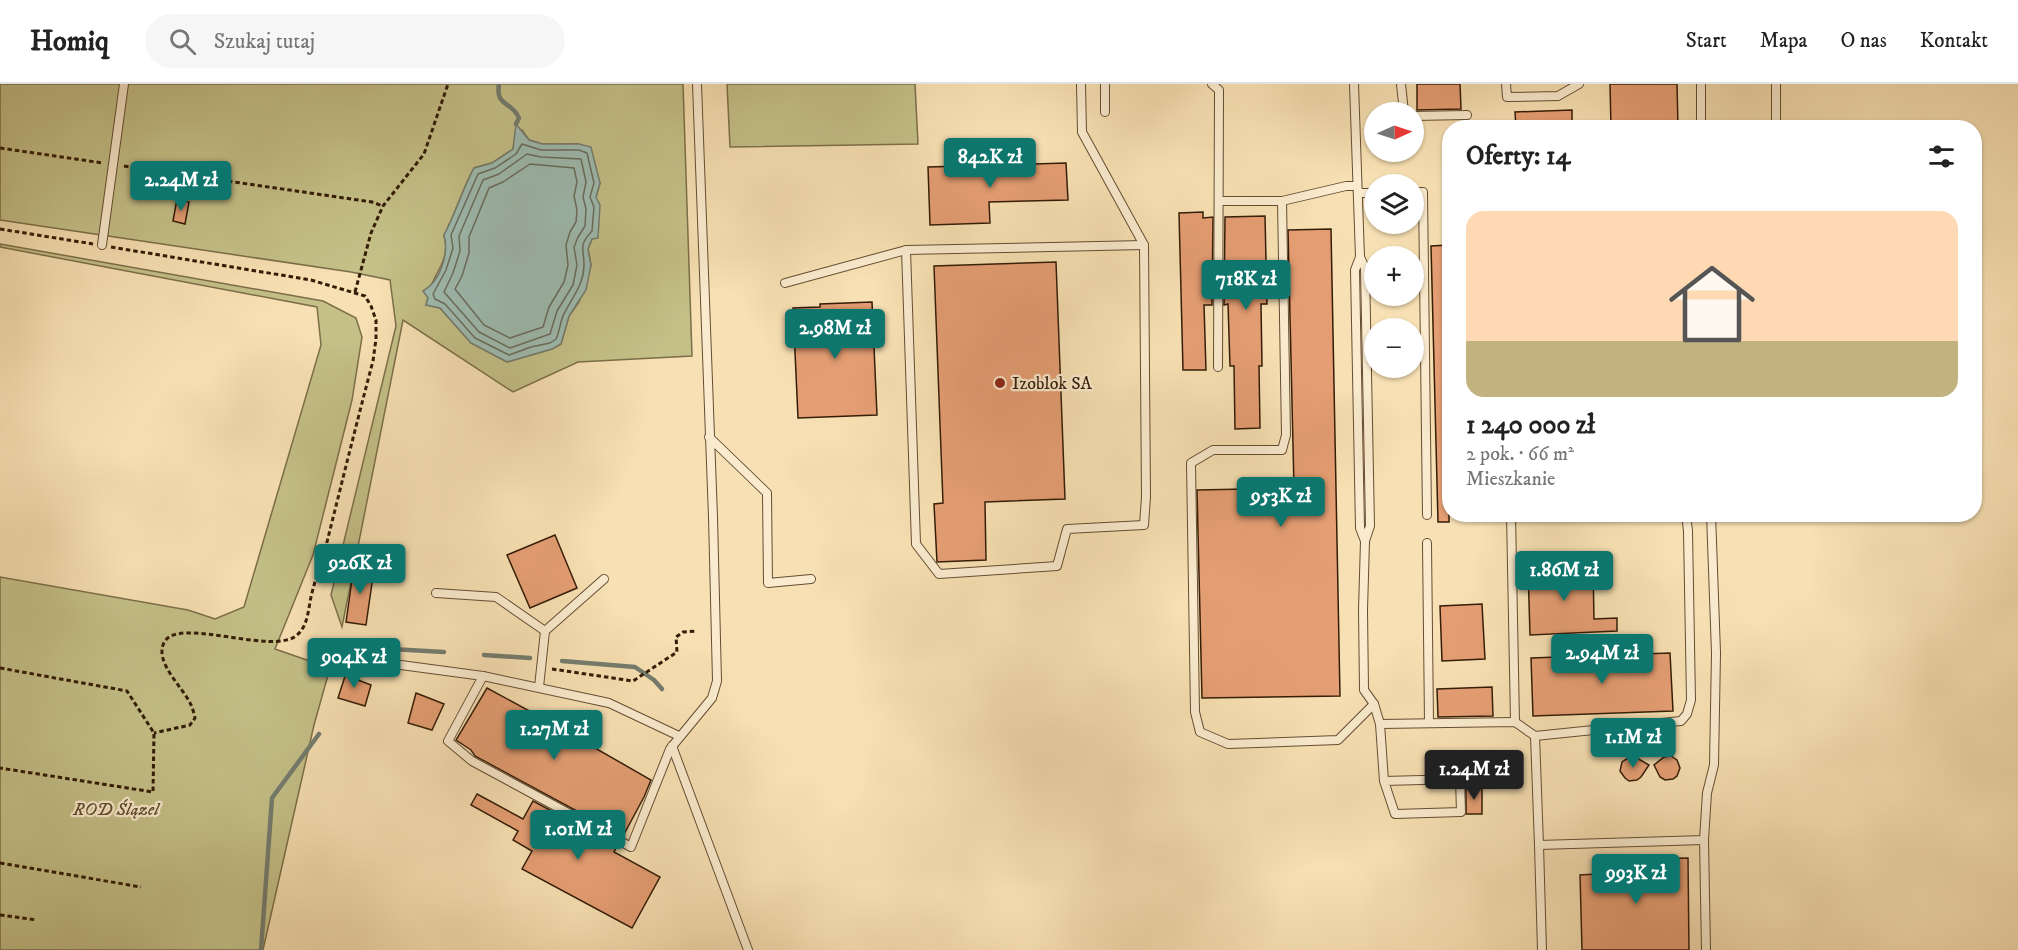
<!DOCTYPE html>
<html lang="pl">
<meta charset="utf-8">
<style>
:root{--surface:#fff;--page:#f6f6f6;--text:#222;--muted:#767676;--line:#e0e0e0;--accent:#0f766e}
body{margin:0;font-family:"IM FELL DW Pica",serif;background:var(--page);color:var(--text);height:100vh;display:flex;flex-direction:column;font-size:22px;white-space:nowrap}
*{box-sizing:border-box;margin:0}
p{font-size:20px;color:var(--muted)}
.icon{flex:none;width:33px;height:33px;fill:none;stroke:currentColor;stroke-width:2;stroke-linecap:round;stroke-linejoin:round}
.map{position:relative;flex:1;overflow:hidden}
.panel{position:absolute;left:1442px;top:36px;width:540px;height:402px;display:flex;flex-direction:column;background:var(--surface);border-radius:24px;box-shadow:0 2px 4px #0004}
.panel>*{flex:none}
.needle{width:39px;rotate:87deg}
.tools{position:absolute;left:1364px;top:18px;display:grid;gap:12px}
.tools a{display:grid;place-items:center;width:60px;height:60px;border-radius:50%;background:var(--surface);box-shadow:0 2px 4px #0004;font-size:30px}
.price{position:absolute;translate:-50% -51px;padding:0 14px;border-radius:6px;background:var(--accent);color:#fff;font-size:20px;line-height:39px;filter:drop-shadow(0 2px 3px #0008)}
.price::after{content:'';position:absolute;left:50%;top:36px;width:18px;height:14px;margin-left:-9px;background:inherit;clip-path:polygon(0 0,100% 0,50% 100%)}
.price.active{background:#222;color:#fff}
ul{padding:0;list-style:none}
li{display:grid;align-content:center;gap:12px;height:318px;padding:0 24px}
li span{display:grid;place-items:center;height:186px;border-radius:18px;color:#555}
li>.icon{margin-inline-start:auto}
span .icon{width:108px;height:108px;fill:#fffc;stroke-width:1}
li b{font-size:26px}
h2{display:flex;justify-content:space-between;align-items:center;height:72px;padding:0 24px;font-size:26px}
header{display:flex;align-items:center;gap:36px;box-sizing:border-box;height:84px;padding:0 30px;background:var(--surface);border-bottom:2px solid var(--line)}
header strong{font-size:28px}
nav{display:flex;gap:33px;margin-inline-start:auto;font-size:21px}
.search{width:420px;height:54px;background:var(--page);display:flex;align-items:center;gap:15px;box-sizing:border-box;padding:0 21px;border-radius:33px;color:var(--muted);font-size:22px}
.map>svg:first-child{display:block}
.green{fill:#c4c088;stroke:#7c6e48;stroke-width:1.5;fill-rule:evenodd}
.water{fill:#9ebcb2;stroke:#747c6e;stroke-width:1.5}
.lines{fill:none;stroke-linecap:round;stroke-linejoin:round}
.shore{stroke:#696c5c;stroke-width:1.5}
.stream{stroke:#747c6e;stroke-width:4.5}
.building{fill:#e59e73;stroke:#341c07;stroke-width:1.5}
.service-casing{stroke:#654d32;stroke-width:10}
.path{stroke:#341c07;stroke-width:3;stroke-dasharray:4.5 3;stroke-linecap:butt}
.service{stroke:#faebce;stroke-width:8}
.poi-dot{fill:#8f2418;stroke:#faebce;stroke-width:2}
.labels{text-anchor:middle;stroke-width:4.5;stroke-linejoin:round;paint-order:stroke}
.poi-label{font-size:18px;fill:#341c07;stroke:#faebce;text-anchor:start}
.park-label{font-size:18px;font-style:italic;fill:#5f4d2e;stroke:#faebce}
</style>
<header>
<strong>Homiq</strong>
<div class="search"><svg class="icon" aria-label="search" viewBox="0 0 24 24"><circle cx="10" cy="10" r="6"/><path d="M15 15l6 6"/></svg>Szukaj tutaj</div>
<nav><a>Start</a><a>Mapa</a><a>O nas</a><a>Kontakt</a></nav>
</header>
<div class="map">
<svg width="2018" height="866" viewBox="0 0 2018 866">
<rect width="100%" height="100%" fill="#f7e0b3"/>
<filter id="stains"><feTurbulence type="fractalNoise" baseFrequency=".00333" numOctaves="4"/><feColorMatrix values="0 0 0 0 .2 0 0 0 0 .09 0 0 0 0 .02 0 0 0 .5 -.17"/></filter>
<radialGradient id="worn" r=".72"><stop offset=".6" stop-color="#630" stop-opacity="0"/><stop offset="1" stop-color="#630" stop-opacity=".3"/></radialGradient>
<!-- green -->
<g class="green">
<path d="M0,0H683L692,272L578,278L513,308L403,236L342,543L331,511L396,242L390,196L351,188L0,136ZM522,46L529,56L542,60H579L600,99L596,113L592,155L588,165L591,181L579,218L569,232L561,260L552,265L507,278L471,259L440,224L426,221C428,215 429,208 431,202C439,183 450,173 444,151C456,129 462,105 474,84L492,79L513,65L515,55Z"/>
<polygon points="727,0 915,0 918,60 730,63"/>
<polygon points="0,160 323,217 356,234 362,253 352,316 313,471 275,565 330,584 314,641 263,866 0,866 0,493 188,526 215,535 244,523 321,261 317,223 0,163"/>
</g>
<!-- water -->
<path class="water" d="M516,40L529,56L542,60H579L591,63L600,99L596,113L600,121L598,154L592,155L588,165L591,181L586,206L569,232L561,260L552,265L507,278L471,259L440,224L426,221L428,214L423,207C441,197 449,169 444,151C456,129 462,106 474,84L492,79L513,65Z"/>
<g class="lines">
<!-- shore -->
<g class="shore">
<path d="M522,60L541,66H579L587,69L594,99L590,113L594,123L592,147C578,162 584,163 584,181C584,200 573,212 565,228C560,236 560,247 556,255L550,259L531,263L509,271L475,254L445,220L435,215L433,210L446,186L453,164L451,151L478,90L495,84L516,70Z"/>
<polygon points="527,70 541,73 581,75 586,98 583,113 586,125 585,142 578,153 574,163 577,181 573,201 557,227 550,250 510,264 479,248 444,208 453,189 460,167 459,152 483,96 499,90"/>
<polygon points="530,80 574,84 577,98 574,112 577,126 576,138 570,148 566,161 568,181 564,198 549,223 543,243 510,254 484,241 455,205 462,192 469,169 469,153 489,104 503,98"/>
</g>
<!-- stream -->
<g class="stream">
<path d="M499,0C495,23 512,17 519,34L516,40"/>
<polyline points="338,562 444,568"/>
<polyline points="484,571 530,574"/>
<polyline points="562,577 635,583 654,596 662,605"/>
<polyline points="261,866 272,714 319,650"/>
</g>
</g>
<!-- building -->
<g class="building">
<polygon points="1417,0 1460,0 1461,25 1417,26"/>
<polygon points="1610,0 1677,0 1678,44 1611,44"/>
<polygon points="1572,26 1572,44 1516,44 1515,28"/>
<polygon points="1066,79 1068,116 989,118 990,139 930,141 928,83"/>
<polygon points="177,115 189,118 185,140 173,137"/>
<polygon points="1203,128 1203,134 1213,133 1212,221 1204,221 1206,286 1183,286 1179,129"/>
<polygon points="1265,132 1267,220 1261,220 1262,282 1259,282 1260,344 1235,345 1234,282 1230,282 1228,220 1224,221 1225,133"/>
<polygon points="1331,145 1340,612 1202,614 1197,406 1294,404 1288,146"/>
<polygon points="1449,161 1449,438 1438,438 1431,162"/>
<polygon points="1056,178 1065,415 985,418 986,476 937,478 934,420 943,419 934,182"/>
<polygon points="872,218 877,331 798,334 793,224 820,223 820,220"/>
<polygon points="555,451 577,504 530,524 507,471"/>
<polygon points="354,482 374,485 366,541 346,538"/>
<polygon points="1593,482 1594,535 1617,534 1617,547 1530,551 1528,484"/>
<polygon points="1482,520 1485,575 1442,577 1440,522"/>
<polygon points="1670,569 1673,627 1533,632 1531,574"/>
<polygon points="347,586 360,590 358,596 371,601 365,622 338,614"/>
<polygon points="1492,603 1493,632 1438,633 1437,605"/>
<polygon points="487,604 544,635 547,629 564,638 560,644 651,696 644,713 623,752 475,672 471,666 456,656"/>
<polygon points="416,609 444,620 432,646 408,639"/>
<polygon points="1671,672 1677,676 1680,684 1677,692 1673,695 1665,696 1660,693 1654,681 1664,673"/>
<polygon points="1635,673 1649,681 1641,693 1637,696 1629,697 1625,694 1620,687 1622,678 1628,674"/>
<polygon points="1482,704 1482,730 1466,730 1466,705"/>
<polygon points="477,710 523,735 533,717 617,762 614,768 660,793 632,844 522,785 532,767 513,756 518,747 471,721"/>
<polygon points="1688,774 1689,866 1582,866 1580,791 1596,790 1596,776"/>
</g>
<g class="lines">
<defs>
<g id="service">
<polyline points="1105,0 1105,28"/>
<polyline points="1212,0 1219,6 1218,283"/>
<polyline points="1354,0 1360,173 1355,186 1360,444 1365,457 1363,526 1364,606 1374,620 1380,640 1515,638 1535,652 1681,637 1687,630 1691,616 1688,447 1686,430"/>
<polyline points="1401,0 1404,28"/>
<polyline points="1506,0 1507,13 1558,12 1579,0"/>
<polyline points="1701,0 1701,44"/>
<polyline points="1413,32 1467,31"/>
<polyline points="1776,44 1776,0"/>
<polyline points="1413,108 1423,108 1427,431"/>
<polyline points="1358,109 1374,109"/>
<polyline points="1219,117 1282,117 1346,102 1357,102"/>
<polyline points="1282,117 1286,351 1282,366 1213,366 1191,379 1195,628 1200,648 1228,660 1338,656 1374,620"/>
<polyline points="102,161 124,0"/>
<polyline points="906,166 916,460 939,490 1057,482 1067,445 1144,441 1146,413 1144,161 1082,48 1081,0"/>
<polyline points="1360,173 1365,184 1370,442 1365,457"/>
<polyline points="785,199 906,166 1144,161"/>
<polyline points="709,353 767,409 768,499 811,495"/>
<polyline points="1511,430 1515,638"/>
<polyline points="1427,459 1429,639"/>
<polyline points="436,509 496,513 545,547"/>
<polyline points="356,575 483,592 609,619 679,652"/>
<polyline points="483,592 448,657 472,677 631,763 670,665 712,614 717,597 713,433 697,0"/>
<polyline points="539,603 545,547 604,495"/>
<polyline points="1380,640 1384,697 1395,730 1461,728 1460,695 1384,697"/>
<polyline points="1535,652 1539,761 1704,756 1707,709 1714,681 1716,569 1711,430"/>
<polyline points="672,662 748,866"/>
<polyline points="1704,756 1706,866"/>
<polyline points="1539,761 1542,866"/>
</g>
</defs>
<!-- service casing -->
<use href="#service" class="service-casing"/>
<!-- path -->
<g class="path">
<polyline points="0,64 103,79"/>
<polyline points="124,82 372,118 383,122"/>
<polyline points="0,145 93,160"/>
<path d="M111,163L311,196L365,212L371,222L376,236V255L373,277C356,341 340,406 324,470C320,483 315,496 312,509C308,523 309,541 297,551C274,572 181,533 165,557C152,577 184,604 191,621C193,625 194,630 195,634L190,641L154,649"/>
<polyline points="355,208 371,149 383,122 424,70 448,0"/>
<polyline points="0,584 127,607 154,649 153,708 0,684"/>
<polyline points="552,585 633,597 677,568 676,553 683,548 697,547"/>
<polyline points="0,779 141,803"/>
<polyline points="0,831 37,836"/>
</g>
<!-- service -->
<use href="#service" class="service"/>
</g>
<!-- markers -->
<circle class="poi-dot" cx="1000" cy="299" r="6"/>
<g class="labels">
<!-- poi labels -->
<g class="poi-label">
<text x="1012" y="305">Izoblok SA</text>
</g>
<!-- park labels -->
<g class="park-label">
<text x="116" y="731">ROD Ślązel</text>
</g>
</g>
<rect width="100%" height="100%" filter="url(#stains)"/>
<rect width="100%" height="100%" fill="url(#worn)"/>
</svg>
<div class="tools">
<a><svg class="needle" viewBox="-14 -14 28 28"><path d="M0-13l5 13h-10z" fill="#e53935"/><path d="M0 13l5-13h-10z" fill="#767676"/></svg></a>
<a><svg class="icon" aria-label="layers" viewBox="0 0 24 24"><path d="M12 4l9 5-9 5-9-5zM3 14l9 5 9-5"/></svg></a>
<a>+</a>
<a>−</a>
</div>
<b class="price" style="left:990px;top:105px">842K zł</b>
<b class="price" style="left:181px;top:128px">2.24M zł</b>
<b class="price" style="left:1246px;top:227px">718K zł</b>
<b class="price" style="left:835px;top:276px">2.98M zł</b>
<b class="price" style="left:1281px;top:444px">953K zł</b>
<b class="price" style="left:360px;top:511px">926K zł</b>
<b class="price" style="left:1564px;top:518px">1.86M zł</b>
<b class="price" style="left:1602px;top:601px">2.94M zł</b>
<b class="price" style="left:354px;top:605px">904K zł</b>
<b class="price" style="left:554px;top:677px">1.27M zł</b>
<b class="price" style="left:1633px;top:685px">1.1M zł</b>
<b class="price active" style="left:1474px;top:717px">1.24M zł</b>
<b class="price" style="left:578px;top:777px">1.01M zł</b>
<b class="price" style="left:1636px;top:821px">993K zł</b>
<section class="panel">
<h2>Oferty: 14<svg class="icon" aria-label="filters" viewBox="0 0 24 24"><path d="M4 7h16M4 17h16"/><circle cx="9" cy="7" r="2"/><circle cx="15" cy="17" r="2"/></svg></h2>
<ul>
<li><span style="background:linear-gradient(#ffd9b3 70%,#c2b280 0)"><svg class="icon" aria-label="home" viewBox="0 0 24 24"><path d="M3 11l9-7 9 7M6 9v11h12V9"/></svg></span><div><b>1 240 000 zł</b><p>2 pok. · 66 m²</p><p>Mieszkanie</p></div></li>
</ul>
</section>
</div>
